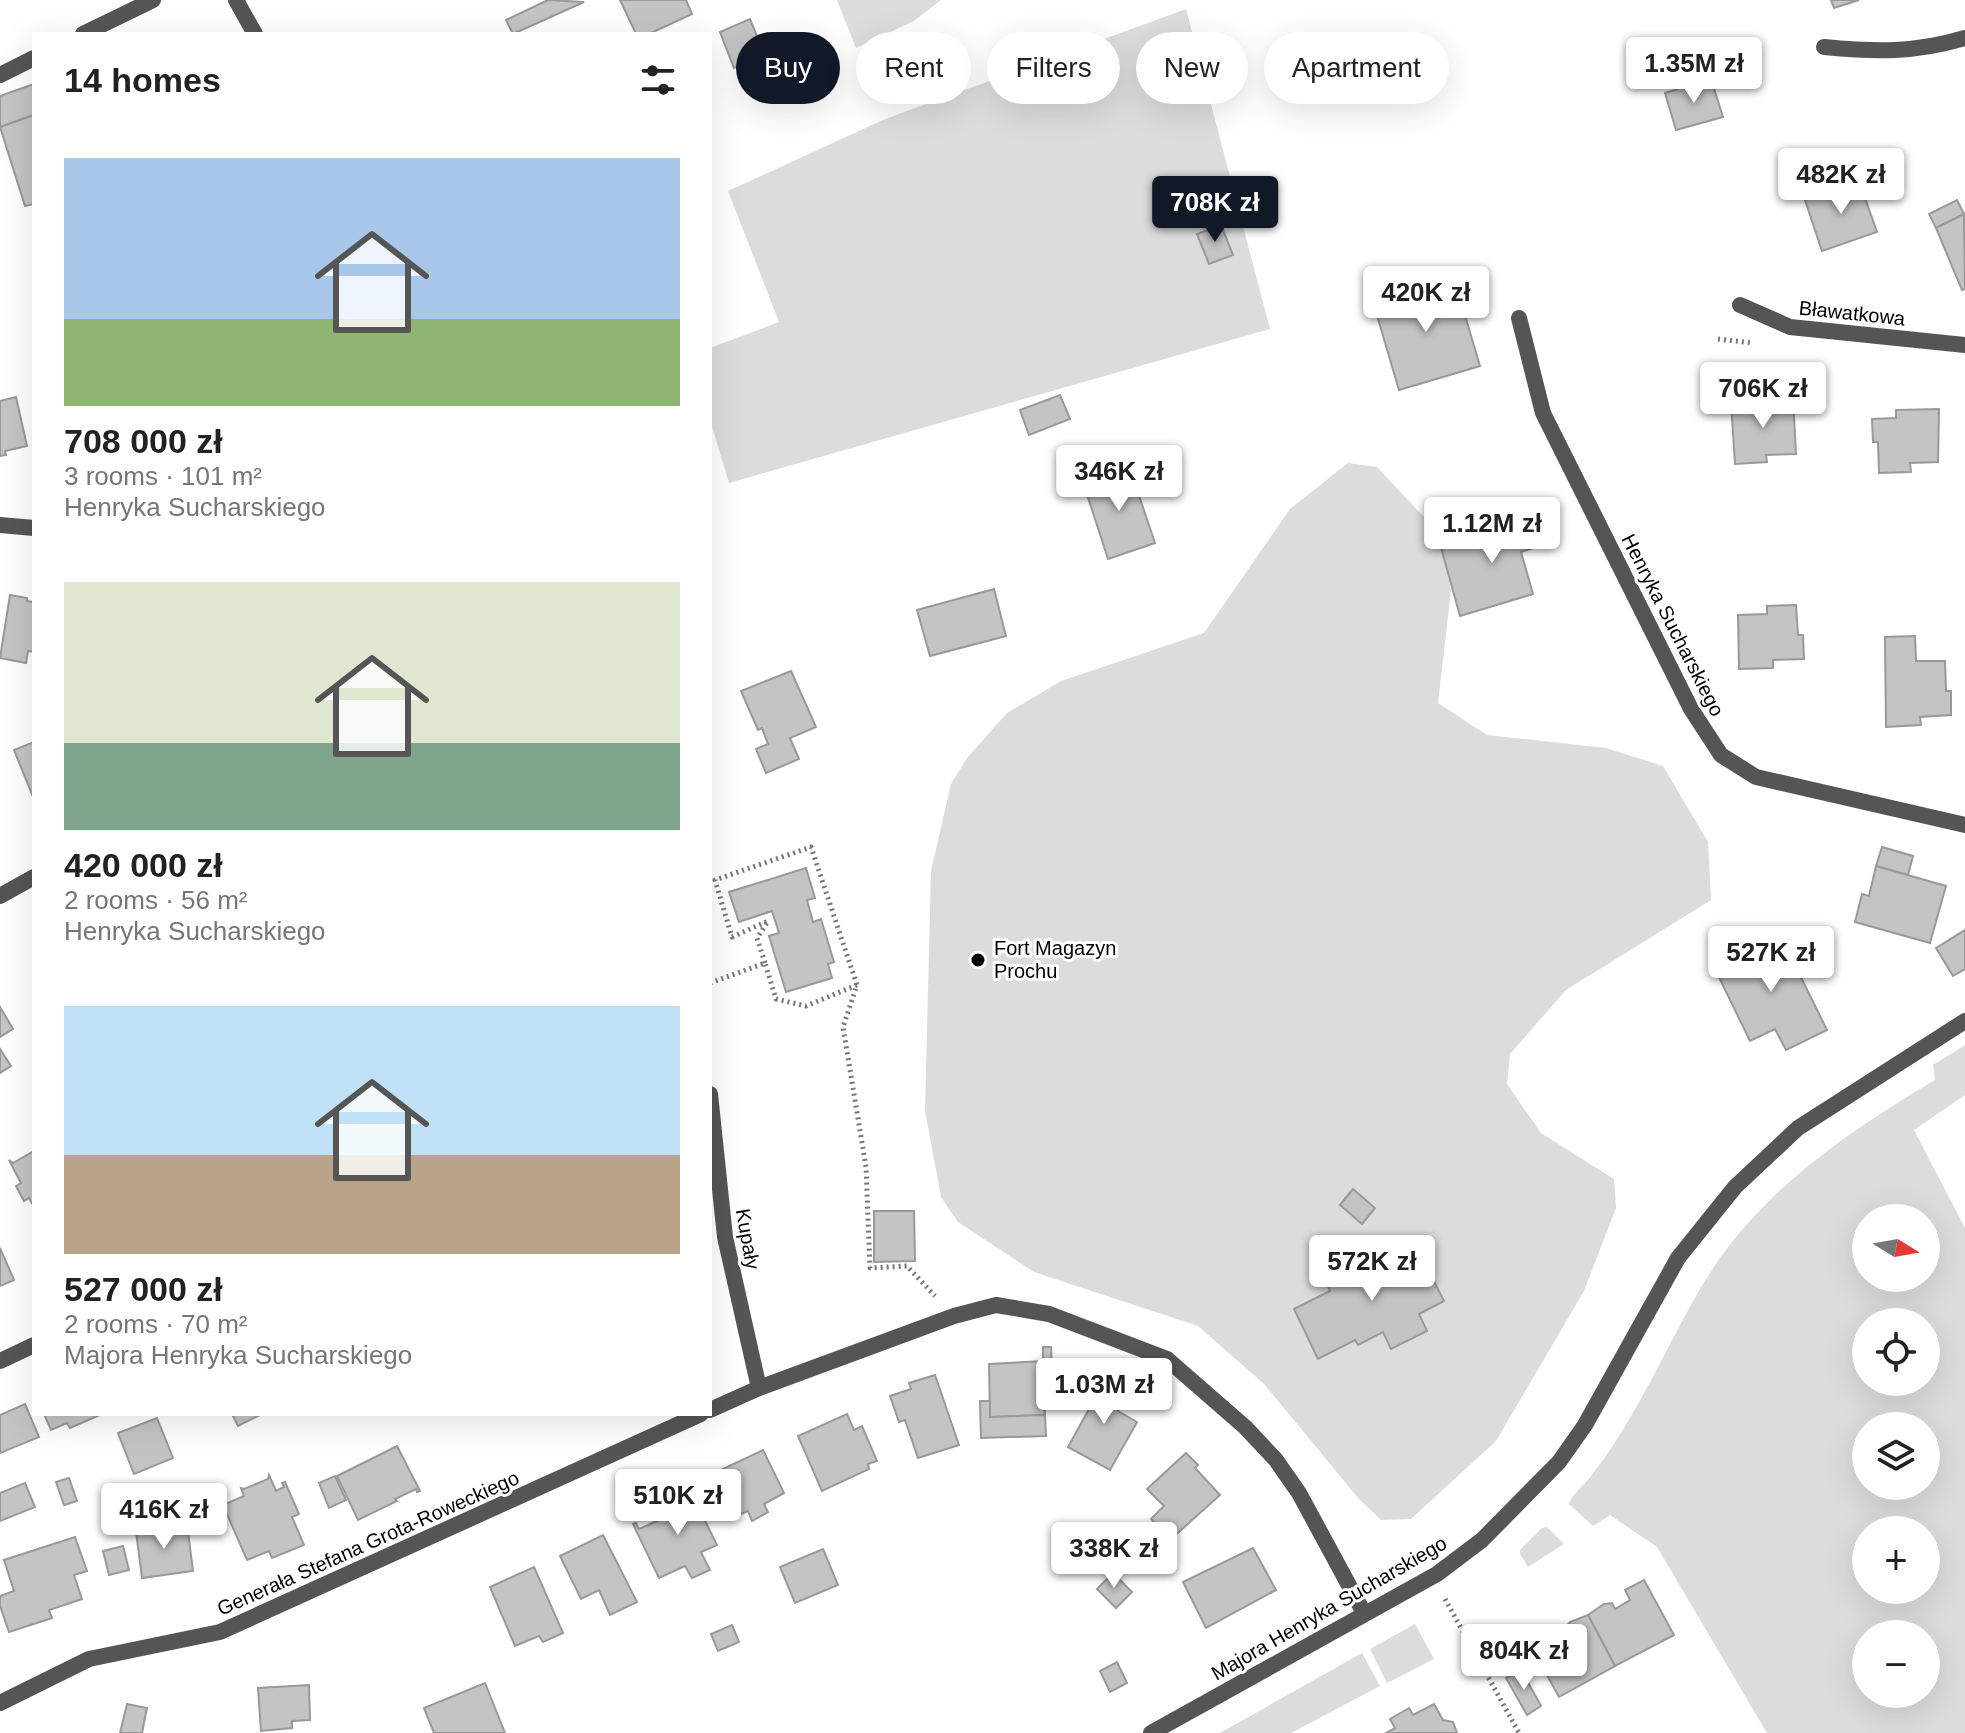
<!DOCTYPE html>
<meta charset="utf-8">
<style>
:root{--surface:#fff;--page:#f6f6f6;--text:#222;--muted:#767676;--accent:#111827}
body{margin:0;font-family:Arial,sans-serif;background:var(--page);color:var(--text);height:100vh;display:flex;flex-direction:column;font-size:30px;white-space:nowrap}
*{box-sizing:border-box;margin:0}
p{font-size:26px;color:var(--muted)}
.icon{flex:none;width:44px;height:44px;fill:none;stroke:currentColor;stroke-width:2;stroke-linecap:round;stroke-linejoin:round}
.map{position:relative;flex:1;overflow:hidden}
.side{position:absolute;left:32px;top:32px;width:680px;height:1384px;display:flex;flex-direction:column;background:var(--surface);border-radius:0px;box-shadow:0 8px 32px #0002}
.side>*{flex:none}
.top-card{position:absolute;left:736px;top:32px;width:760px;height:72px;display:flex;gap:16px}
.needle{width:52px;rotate:101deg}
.tools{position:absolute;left:1852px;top:1204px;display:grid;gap:16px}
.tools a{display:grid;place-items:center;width:88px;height:88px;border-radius:50%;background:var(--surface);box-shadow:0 8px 32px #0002;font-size:40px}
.price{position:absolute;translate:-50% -68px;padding:0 18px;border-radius:8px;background:#fff;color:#222;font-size:26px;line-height:52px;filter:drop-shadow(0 2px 4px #0008)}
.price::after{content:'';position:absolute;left:50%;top:48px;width:24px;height:18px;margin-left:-12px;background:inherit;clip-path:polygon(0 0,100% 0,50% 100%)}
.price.current{background:var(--accent);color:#fff}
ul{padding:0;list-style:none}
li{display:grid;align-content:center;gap:16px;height:424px;padding:0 32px}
li span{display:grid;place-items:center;height:248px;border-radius:0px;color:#555}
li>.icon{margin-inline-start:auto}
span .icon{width:144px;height:144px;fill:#fffc;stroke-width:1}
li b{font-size:34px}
h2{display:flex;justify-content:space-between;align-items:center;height:96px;padding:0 32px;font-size:34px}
.chip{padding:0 28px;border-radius:36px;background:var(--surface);box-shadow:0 8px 32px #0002;font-size:28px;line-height:72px}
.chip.current{background:var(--accent);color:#fff}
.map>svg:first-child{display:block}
.green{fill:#dcdcdc;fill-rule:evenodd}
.building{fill:#c4c4c4;stroke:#999;stroke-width:2}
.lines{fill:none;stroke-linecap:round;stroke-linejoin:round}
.path{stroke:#777;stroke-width:5;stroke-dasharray:2 4;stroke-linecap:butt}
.minor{stroke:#555;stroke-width:16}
.poi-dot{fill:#000;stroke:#fff;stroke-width:3}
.labels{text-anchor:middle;stroke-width:6;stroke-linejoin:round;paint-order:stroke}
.street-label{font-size:20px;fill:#000;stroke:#fff}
.poi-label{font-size:20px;fill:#000;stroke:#fff;text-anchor:start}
</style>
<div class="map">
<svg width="1965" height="1733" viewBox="0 0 1965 1733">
<rect width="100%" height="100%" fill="#fff"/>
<!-- green -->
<g class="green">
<polygon points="837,0 941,0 914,21 856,48"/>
<polygon points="1186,9 1270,329 729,483 710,420 710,348 779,322 728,191 885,119"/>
<polygon points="1348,463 1377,467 1439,533 1451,590 1438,703 1487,735 1606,748 1663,766 1708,842 1711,900 1566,990 1510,1054 1507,1084 1541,1133 1614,1179 1616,1208 1584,1291 1496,1441 1411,1519 1381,1520 1359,1499 1264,1384 1198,1326 1034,1272 958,1222 941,1197 925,1110 931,871 951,784 967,758 1007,713 1061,681 1204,633 1290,509"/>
<path d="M1965,1045V1095L1914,1130L1965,1228V1733H1767L1657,1547L1610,1515L1593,1526L1569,1504C1572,1493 1584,1486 1591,1476C1606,1457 1619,1437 1631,1416C1666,1358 1690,1295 1732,1242C1788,1172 1860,1125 1935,1080L1933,1065ZM1926,1218V1278H1866V1218ZM1866,1322H1926V1382H1866ZM1926,1426V1486H1866V1426ZM1926,1530V1590H1866V1530ZM1926,1634V1694H1866V1634Z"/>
<polygon points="1547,1527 1564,1544 1528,1567 1520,1554 1520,1550 1542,1528"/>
<polygon points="1415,1624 1434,1659 1387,1683 1370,1649"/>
<polygon points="1362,1653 1380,1686 1291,1733 1220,1733"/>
</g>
<!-- building -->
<g class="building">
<polygon points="548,0 584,2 513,34 506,20"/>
<polygon points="620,0 686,0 692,14 649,34 636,34"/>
<polygon points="1831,0 1859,0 1834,8"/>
<polygon points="750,19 765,56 734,68 720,32"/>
<polygon points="1711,79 1723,117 1676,130 1665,93"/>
<polygon points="34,84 34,115 0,127 0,96"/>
<polygon points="34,115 34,204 25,206 0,127"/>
<polygon points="1859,181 1877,232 1822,251 1805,200"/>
<polygon points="1957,200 1964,214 1936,228 1929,214"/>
<polygon points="1964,214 1965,289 1962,290 1936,228"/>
<polygon points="1221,225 1233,255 1209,264 1197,234"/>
<polygon points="1454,278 1480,366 1399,390 1373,302"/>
<polygon points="1060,395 1070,419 1029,435 1020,410"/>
<polygon points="16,397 27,446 5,451 6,455 0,456 0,401"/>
<polygon points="1793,399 1796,454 1766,455 1767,462 1735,464 1731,402"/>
<polygon points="1939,409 1938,462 1910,463 1911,472 1879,473 1878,442 1873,442 1872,419 1896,418 1896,410"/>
<polygon points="1129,466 1155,543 1108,559 1083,482"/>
<polygon points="1538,515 1546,544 1521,552 1533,594 1460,616 1440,544"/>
<polygon points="994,589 1006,636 930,656 917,610"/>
<polygon points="10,595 27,598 27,601 33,602 34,599 34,652 28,651 26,663 0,658"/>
<polygon points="1796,605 1798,635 1803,635 1804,659 1773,660 1773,668 1739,669 1738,615 1767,614 1767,606"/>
<polygon points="1915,636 1916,661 1945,661 1946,691 1951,691 1951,715 1920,717 1921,725 1886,727 1885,637"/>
<polygon points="791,671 816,727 790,738 799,759 766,773 756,749 768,744 762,728 758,730 741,691"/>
<polygon points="34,742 34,799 14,750"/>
<polygon points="1882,847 1913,856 1908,875 1876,866"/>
<polygon points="1876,866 1946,886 1930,943 1855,922 1862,894 1869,896"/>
<polygon points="806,868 815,898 807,900 813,922 821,919 834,962 828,964 832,978 786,992 769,936 779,933 772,911 739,922 729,892"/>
<polygon points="1965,930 1965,969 1953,976 1936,948"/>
<polygon points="1780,935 1827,1030 1786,1050 1775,1029 1750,1041 1714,967"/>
<polygon points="0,1007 13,1029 0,1037"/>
<polygon points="0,1049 11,1066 0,1073"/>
<polygon points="34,1151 34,1207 29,1198 24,1201 16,1186 21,1183 9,1160 13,1163"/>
<polygon points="1353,1189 1375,1208 1362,1224 1340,1205"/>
<polygon points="874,1211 914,1211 915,1261 874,1262"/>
<polygon points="1413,1241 1444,1301 1419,1314 1427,1331 1391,1349 1383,1332 1358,1345 1355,1340 1318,1359 1294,1309 1330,1291 1327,1284"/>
<polygon points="0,1248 14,1280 0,1286"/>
<polygon points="1043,1347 1051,1347 1053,1390 1044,1390 1045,1415 990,1417 989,1364 1043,1361"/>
<polygon points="935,1375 959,1445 918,1458 905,1420 899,1422 890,1396 911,1389 909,1383"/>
<polygon points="1103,1378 1129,1392 1118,1411 1137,1422 1110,1470 1068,1447 1094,1400 1091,1399"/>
<polygon points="980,1401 990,1401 990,1417 1045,1415 1046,1436 981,1438"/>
<polygon points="25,1404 39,1437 0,1453 0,1415"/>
<polygon points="44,1414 102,1414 70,1428 67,1423 51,1430"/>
<polygon points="232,1414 262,1414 238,1426"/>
<polygon points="847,1414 854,1430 862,1426 877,1461 868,1464 869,1469 822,1491 798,1436"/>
<polygon points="157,1418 173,1458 134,1474 118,1433"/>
<polygon points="397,1446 420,1491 417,1492 416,1489 395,1499 397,1501 358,1520 337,1476"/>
<polygon points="763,1450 784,1493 764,1504 768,1512 752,1521 748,1511 728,1519 708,1476"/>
<polygon points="1186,1453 1198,1465 1195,1468 1220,1495 1170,1540 1151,1519 1164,1506 1147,1489"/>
<polygon points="269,1475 276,1491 284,1487 282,1483 285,1482 299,1514 292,1517 304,1545 272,1558 269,1551 247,1560 223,1505 244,1496 241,1488 244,1489 268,1479"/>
<polygon points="335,1476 346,1500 329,1508 319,1483"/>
<polygon points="69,1478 77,1501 64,1505 56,1482"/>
<polygon points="25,1483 35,1507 0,1521 0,1493"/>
<polygon points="687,1484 717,1545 701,1552 710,1570 692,1578 685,1566 659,1578 633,1524 636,1523 639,1529 657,1521 654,1513 676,1503 671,1492"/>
<polygon points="187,1524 193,1571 142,1578 136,1531"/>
<polygon points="603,1535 637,1602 610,1615 599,1590 581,1599 560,1556"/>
<polygon points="75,1537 87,1571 74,1575 82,1599 49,1610 52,1618 9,1632 0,1606 0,1596 14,1591 4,1560"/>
<polygon points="123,1546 129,1570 109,1575 103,1551"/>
<polygon points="1253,1548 1276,1590 1206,1628 1183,1582"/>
<polygon points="823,1549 838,1585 795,1603 780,1567"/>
<polygon points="534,1567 563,1633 543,1642 539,1636 515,1646 490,1587"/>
<polygon points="1113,1573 1132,1592 1116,1608 1097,1589"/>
<polygon points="1644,1580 1674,1635 1615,1666 1588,1615 1604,1604 1612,1603 1615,1609 1630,1600 1625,1590"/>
<polygon points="1588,1615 1615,1666 1559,1697 1529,1643 1548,1632 1553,1642 1568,1634 1565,1628 1570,1622"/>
<polygon points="732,1625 739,1642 718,1651 711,1634"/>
<polygon points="1117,1662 1127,1683 1110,1692 1100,1671"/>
<polygon points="1521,1670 1541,1706 1527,1715 1506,1678"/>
<polygon points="485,1683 505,1733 434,1733 424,1708"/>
<polygon points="309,1685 310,1720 292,1721 292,1728 261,1731 258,1688"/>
<polygon points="127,1704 147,1708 142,1733 120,1733"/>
<polygon points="1434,1704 1443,1720 1453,1722 1457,1733 1386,1733 1395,1728 1390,1719 1409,1708 1413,1715"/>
</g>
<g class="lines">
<!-- path -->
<g class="path">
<polyline points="1718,339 1753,343"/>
<polyline points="765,963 757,938 768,921 732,937 715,880 811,847 857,985"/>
<polyline points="710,983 765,963 776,999 806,1006 857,985 843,1027 866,1167 870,1268 907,1266 935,1296"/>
<polyline points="1445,1599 1519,1733"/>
</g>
<!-- minor -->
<g class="minor">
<polyline points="236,0 255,34"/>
<polyline points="83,34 153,0"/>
<path d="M1824,47C1876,52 1915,53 1965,38"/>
<polyline points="0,75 34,58"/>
<polyline points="1740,305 1790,327 1965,345"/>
<polyline points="1519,318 1543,413 1691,709 1721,755 1756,777 1965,825"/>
<polyline points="0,525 34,528"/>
<polyline points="0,896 34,877"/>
<polyline points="710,1094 725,1237 759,1388"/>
<polyline points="0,1361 34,1345"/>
<polyline points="710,1410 759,1388 954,1316 996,1305 1049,1314 1167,1359 1245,1427 1276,1460 1299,1493 1364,1613"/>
<polyline points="0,1703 89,1659 220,1632 701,1414"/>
<polyline points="1151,1733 1437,1574 1482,1540 1559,1462 1585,1425 1678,1258 1735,1187 1798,1128 1965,1021"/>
</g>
</g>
<!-- markers -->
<circle class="poi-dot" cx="978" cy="960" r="8"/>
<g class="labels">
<!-- street labels -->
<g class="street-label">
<text transform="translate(1852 313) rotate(6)" y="7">Bławatkowa</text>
<text transform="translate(1673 625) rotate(63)" y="7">Henryka Sucharskiego</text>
<text transform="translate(748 1239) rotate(80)" y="7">Kupały</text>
<text transform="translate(368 1543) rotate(-24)" y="7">Generała Stefana Grota-Roweckiego</text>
<text transform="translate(1329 1608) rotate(-30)" y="7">Majora Henryka Sucharskiego</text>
</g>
<!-- poi labels -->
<g class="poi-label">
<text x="994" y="955">Fort Magazyn<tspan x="994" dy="23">Prochu</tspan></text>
</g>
</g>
</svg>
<div class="tools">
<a><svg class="needle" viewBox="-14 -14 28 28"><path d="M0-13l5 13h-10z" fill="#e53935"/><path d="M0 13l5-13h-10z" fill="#767676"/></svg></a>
<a><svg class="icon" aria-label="locate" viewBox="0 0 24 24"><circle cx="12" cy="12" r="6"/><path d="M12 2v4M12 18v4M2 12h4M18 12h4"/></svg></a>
<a><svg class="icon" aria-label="layers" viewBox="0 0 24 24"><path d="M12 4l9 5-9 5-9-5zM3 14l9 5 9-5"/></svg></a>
<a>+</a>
<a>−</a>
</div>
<b class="price" style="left:1694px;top:105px">1.35M zł</b>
<b class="price" style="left:1841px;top:216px">482K zł</b>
<b class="price current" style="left:1215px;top:244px">708K zł</b>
<b class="price" style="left:1426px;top:334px">420K zł</b>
<b class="price" style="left:1763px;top:430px">706K zł</b>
<b class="price" style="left:1119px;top:513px">346K zł</b>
<b class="price" style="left:1492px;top:565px">1.12M zł</b>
<b class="price" style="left:1771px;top:994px">527K zł</b>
<b class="price" style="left:1372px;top:1303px">572K zł</b>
<b class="price" style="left:1104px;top:1426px">1.03M zł</b>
<b class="price" style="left:678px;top:1537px">510K zł</b>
<b class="price" style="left:164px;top:1551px">416K zł</b>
<b class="price" style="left:1114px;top:1590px">338K zł</b>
<b class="price" style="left:1524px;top:1692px">804K zł</b>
<div class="top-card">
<a class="chip current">Buy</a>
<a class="chip">Rent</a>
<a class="chip">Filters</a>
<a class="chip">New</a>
<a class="chip">Apartment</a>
</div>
<section class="side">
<h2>14 homes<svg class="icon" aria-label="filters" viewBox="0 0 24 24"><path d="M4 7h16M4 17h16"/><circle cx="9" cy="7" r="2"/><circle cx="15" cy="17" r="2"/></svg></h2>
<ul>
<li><span style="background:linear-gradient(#a9c7e8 65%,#8fb573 0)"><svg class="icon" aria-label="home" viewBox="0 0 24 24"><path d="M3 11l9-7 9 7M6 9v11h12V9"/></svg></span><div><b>708 000 zł</b><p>3 rooms · 101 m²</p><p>Henryka Sucharskiego</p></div></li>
<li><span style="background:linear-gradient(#dfe7d0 65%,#7fa58c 0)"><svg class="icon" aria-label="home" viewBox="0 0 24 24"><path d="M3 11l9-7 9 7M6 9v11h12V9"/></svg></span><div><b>420 000 zł</b><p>2 rooms · 56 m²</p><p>Henryka Sucharskiego</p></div></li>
<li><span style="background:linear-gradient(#bfe0f5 60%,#b9a48a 0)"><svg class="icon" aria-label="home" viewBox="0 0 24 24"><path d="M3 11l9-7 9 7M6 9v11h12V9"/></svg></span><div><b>527 000 zł</b><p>2 rooms · 70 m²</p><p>Majora Henryka Sucharskiego</p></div></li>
</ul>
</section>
</div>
